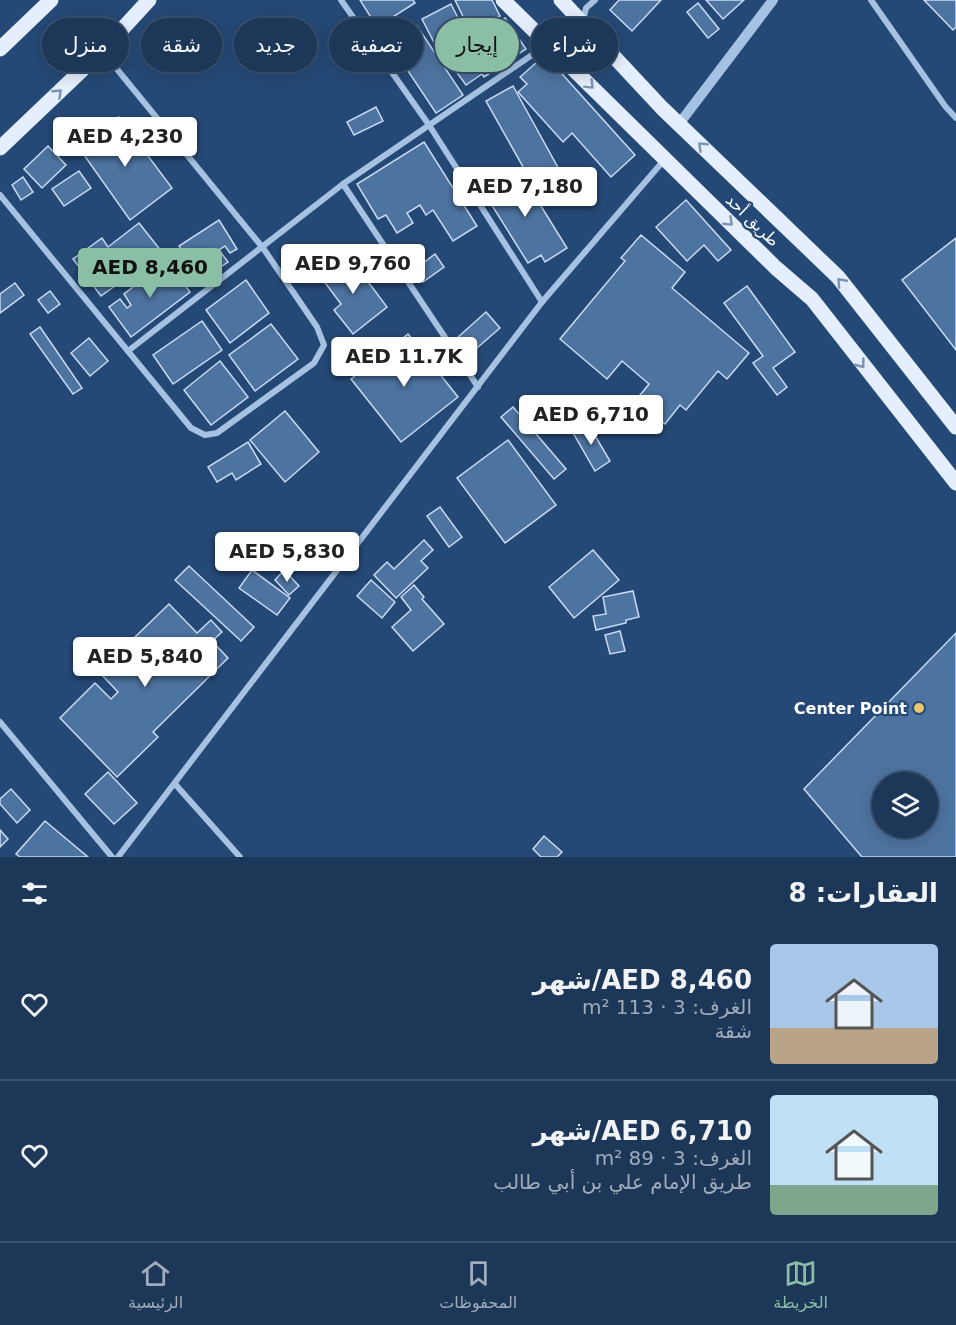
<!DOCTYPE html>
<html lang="ar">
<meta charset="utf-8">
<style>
:root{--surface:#1c3758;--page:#253f5e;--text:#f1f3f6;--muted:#a0acba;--line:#3a516e;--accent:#8abfa5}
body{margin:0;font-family:"DejaVu Sans",Vazirmatn,sans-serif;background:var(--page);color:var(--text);direction:rtl;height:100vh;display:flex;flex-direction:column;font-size:22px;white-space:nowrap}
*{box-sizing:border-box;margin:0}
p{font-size:20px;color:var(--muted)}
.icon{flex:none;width:33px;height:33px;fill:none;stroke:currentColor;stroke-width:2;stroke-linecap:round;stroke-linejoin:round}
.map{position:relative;height:857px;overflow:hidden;direction:ltr}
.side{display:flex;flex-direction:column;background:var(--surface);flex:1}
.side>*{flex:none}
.guide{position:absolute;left:18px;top:18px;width:600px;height:54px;direction:rtl;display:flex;gap:12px}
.fabs{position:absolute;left:872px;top:772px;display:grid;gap:12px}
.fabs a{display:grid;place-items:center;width:66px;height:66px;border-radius:50%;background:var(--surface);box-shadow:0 3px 15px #0003,0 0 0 2px var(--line);font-size:30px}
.price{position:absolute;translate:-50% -51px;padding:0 14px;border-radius:6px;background:#fff;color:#222;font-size:20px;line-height:39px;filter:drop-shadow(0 2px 3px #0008)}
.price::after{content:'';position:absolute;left:50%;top:36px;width:18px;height:14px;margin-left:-9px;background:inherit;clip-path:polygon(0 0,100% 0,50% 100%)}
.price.on{background:var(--accent);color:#111}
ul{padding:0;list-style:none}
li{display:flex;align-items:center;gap:18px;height:150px;padding:0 18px}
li+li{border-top:2px solid var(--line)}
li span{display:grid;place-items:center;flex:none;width:168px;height:120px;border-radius:6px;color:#555}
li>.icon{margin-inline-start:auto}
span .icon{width:72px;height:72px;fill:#fffc;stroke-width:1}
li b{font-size:26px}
h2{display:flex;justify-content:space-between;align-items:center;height:72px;padding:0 18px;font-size:26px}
.pill{padding:0 21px;border-radius:27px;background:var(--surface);box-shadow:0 3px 15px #0003,0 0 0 2px var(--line);font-size:21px;line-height:54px}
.pill.on{background:var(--accent);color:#111}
.tabs{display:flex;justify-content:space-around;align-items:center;height:84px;border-top:2px solid var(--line);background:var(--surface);font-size:16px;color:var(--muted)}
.tabs a{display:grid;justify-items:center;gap:3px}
.tabs .on{color:var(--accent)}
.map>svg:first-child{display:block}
.building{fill:#4d73a0;stroke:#c8dbf2;stroke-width:1.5;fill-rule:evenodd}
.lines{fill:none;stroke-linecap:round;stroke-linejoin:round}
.minor{stroke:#a6c2e2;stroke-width:6}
.tertiary{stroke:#a6c2e2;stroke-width:10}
.primary{stroke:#e5eefc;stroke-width:15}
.oneway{stroke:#7b93b2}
.poi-dot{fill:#ecc56a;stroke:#254976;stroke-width:2}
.labels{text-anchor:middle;stroke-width:4.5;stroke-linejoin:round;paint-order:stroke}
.street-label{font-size:16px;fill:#fff;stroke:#254976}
.poi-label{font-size:16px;font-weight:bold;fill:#fff;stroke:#254976;text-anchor:end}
</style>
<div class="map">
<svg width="956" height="857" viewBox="0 0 956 857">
<rect width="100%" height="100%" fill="#254976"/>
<!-- building -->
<g class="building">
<polygon points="360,0 413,0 415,3 377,27"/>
<polygon points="455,0 492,0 500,16 470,31"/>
<polygon points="619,0 661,0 632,31 610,10"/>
<polygon points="706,0 744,0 723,19"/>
<polygon points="924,0 956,0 956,27 953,30"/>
<polygon points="698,3 719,29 708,38 687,12"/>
<polygon points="451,4 468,38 439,52 422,19"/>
<polygon points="505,18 526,49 501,65 481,34"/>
<polygon points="417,26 463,95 436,113 390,44"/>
<polygon points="475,41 495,70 484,77 482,74 466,85 455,70 461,66 453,56"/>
<polygon points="545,55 635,155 611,177 572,133 563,142 518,92 527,84 520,77"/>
<polygon points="513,86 566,182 540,197 486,101"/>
<polygon points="376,107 383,121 354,135 347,122"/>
<polygon points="119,117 172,188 130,220 79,148"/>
<polygon points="424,142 477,226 453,241 433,210 426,215 420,205 407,213 413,223 397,233 386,215 378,219 357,184"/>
<polygon points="48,146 66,165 42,188 24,169"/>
<polygon points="518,169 567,248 545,262 541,255 528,263 483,191"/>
<polygon points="79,171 91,188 64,206 52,189"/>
<polygon points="23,177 33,192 21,200 12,185"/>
<polygon points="686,200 731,250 718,261 704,245 687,261 656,227"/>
<polygon points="219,220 237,249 230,253 225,246 219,250 228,262 201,280 179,246"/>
<polygon points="139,223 162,252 101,296 73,259 102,238 108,247"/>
<polygon points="641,235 685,272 672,288 749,353 727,379 718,371 686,410 680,405 665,424 636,400 649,384 622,361 607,379 560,339 625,261 621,258"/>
<polygon points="956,238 956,350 902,280"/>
<polygon points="435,254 444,267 423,282 414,270"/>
<polygon points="348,255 387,307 353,334 334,310 341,304 320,276"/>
<polygon points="167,261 190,292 131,337 109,307 120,299 127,308 131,305 124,294"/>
<polygon points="246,280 269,313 230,343 206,310"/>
<polygon points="15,283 24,295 0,313 0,294"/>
<polygon points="747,286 795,352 773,368 787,387 777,395 753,363 763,356 724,303"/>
<polygon points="50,291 60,304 48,313 38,300"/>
<polygon points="486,312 500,328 470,354 457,338"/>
<polygon points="202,321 222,350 173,384 153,355"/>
<polygon points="271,324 298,359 255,391 229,355"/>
<polygon points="40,327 82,388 73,394 30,334"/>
<polygon points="408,334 458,397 401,442 351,379"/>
<polygon points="89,338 108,361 90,376 71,353"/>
<polygon points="220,361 248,397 211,425 184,390"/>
<polygon points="513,407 566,469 554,479 501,417"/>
<polygon points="285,411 319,452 285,482 250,440"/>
<polygon points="587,422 610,461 595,471 572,431"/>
<polygon points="508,440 556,505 505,543 457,478"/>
<polygon points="248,442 261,464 236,480 232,473 217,482 208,467"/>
<polygon points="440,507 462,537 449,547 427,516"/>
<polygon points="424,540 433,550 421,561 428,568 396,598 374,575 387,562 394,569"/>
<polygon points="593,550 619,580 574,618 549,587"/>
<polygon points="189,566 254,627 241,641 175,580"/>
<polygon points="252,570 290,598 277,615 239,588"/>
<polygon points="284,570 299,586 289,595 275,580"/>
<polygon points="371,580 395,602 382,618 357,596"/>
<polygon points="414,585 424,597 422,599 444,624 413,651 392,627 411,610 401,597"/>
<polygon points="633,591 639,617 626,620 626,623 596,630 593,616 606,614 603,597"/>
<polygon points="169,604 197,633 211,620 222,632 212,641 228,658 153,732 158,737 117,777 60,718 95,683 111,699 118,692 99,672"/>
<polygon points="620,631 625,651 610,654 605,635"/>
<path d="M956,633V857H862L804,789ZM882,783H927V828H882Z"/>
<polygon points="108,772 137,803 114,824 85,794"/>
<polygon points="11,789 30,810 17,823 0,804 0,799"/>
<polygon points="45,821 88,857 20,857 16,854"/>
<polygon points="0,830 8,839 0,847"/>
<polygon points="544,836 562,852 557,857 541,857 533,849"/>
</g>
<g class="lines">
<!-- minor -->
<g class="minor">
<polyline points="341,0 429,125 542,302"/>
<polyline points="871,0 945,106 956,118"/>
<polyline points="583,21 586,8 595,0"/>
<polyline points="343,184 478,387"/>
<polyline points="0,195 191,428 205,435 217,433 314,363 324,345 317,327 263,248 103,52"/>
<polyline points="128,351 343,184 548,44"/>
<polyline points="0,722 112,857"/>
<polyline points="175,784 240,857"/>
<polyline points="118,857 542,302 665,159"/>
</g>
<!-- tertiary -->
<polyline class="tertiary" points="679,124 773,0"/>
<!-- primary -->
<g class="primary">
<polyline points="503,0 776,268 812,299 956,483"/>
<polyline points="561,0 662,108 838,277 956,427"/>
<polyline points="0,49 51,0"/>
<polyline points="0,148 102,51 149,0"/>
</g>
</g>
<!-- one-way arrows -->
<defs><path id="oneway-chevron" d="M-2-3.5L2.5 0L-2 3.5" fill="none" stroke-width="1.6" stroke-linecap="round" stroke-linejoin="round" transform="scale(1.5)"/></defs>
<g class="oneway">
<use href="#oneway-chevron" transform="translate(590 85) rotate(45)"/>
<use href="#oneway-chevron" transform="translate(58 93) rotate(-43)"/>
<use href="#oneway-chevron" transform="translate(702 146) rotate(-136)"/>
<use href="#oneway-chevron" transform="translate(729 222) rotate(44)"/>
<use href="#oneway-chevron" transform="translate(841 282) rotate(-132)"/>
<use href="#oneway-chevron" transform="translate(861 364) rotate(53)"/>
</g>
<!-- markers -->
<circle class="poi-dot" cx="919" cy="708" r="6"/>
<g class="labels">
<!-- street labels -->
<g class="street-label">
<text transform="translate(753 220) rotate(44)" y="6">طريق أحد</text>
</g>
<!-- poi labels -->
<g class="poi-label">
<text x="907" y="714">Center Point</text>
</g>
</g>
</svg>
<div class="fabs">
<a><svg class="icon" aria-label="layers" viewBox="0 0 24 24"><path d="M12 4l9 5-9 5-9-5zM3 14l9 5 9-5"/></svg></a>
</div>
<b class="price" style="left:125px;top:168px">AED 4,230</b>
<b class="price" style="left:525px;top:218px">AED 7,180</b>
<b class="price" style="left:353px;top:295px">AED 9,760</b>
<b class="price on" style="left:150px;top:299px">AED 8,460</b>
<b class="price" style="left:404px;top:388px">AED 11.7K</b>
<b class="price" style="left:591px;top:446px">AED 6,710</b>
<b class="price" style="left:287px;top:583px">AED 5,830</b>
<b class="price" style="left:145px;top:688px">AED 5,840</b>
<div class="guide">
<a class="pill">شراء</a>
<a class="pill on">إيجار</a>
<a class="pill">تصفية</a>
<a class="pill">جديد</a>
<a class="pill">شقة</a>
<a class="pill">منزل</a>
</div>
</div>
<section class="side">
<h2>العقارات: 8<svg class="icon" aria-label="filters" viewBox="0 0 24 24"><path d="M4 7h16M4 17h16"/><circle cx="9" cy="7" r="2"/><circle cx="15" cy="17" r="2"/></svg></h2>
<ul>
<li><span style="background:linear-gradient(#a9c7e8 70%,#b9a48a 0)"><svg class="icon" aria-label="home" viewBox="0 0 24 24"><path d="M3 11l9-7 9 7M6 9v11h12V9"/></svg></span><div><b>AED 8,460/شهر</b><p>الغرف: 3 · 113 m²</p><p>شقة</p></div><svg class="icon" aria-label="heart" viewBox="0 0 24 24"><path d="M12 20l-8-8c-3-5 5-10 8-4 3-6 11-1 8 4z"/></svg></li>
<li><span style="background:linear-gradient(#bfe0f5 75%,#7fa58c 0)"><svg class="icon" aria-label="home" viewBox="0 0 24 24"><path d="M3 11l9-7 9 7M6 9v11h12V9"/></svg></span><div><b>AED 6,710/شهر</b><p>الغرف: 3 · 89 m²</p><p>طريق الإمام علي بن أبي طالب</p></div><svg class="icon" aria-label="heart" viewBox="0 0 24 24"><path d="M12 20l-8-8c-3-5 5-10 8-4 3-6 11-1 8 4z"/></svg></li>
</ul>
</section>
<nav class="tabs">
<a class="on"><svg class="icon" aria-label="map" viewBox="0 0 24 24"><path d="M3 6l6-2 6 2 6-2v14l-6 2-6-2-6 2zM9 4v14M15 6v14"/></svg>الخريطة</a>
<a><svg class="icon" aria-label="saved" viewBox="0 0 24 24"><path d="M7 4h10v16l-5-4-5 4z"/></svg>المحفوظات</a>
<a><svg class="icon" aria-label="home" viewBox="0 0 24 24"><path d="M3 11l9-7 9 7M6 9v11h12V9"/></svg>الرئيسية</a>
</nav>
